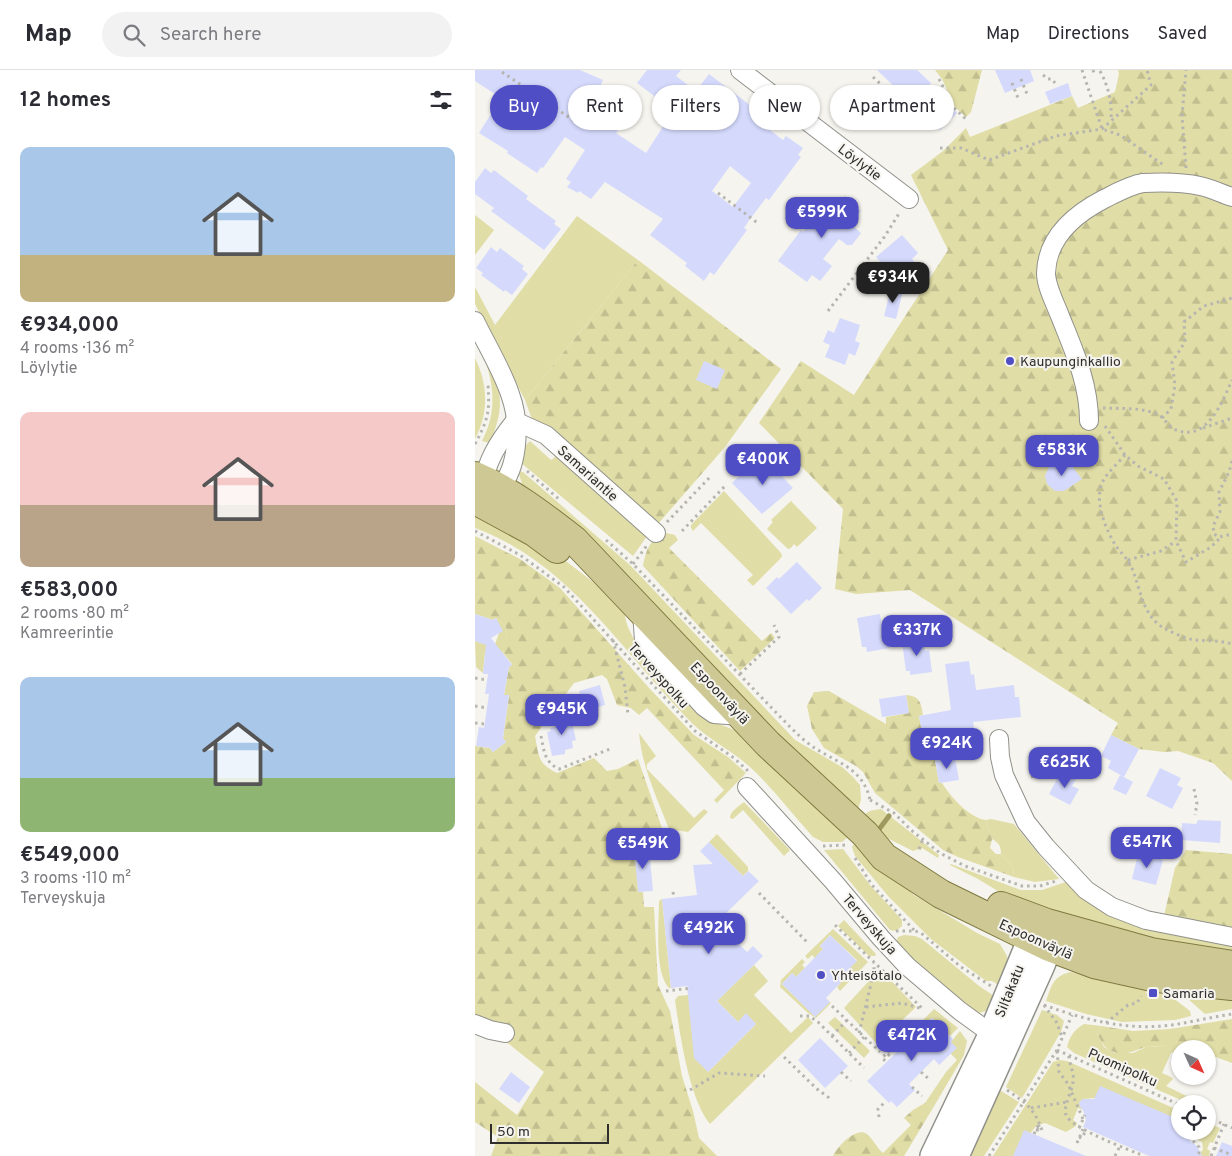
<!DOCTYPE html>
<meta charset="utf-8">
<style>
:root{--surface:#fff;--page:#f2f2f3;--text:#2b2b33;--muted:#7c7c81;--line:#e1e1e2;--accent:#504ec5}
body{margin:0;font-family:Overpass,sans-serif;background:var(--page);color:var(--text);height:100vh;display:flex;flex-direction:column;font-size:19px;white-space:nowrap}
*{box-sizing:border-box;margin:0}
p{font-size:16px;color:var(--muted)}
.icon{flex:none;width:28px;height:28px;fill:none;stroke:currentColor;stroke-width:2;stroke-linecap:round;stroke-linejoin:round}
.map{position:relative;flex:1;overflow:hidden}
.details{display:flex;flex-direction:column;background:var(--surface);width:475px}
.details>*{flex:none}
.guide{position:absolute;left:15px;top:15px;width:475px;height:45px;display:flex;gap:10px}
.needle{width:32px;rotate:135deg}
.buttons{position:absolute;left:696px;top:970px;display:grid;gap:10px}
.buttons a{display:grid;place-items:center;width:45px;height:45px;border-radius:50%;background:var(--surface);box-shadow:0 1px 4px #0004;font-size:25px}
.scale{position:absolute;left:15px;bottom:12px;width:119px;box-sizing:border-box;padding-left:5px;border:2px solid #2f2e2c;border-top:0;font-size:14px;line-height:18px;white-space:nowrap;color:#2f2e2c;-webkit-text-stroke:4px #f5f4ee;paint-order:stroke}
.price{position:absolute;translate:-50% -42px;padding:0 11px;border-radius:10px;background:var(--accent);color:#fff;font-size:16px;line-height:32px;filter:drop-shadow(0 1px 2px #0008)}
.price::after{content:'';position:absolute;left:50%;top:30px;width:15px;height:11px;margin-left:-8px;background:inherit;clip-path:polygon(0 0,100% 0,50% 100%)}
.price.selected{background:#222;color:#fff}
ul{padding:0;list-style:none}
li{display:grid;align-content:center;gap:10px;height:265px;padding:0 20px}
li span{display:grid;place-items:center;height:155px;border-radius:10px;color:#555}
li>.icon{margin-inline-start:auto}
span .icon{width:90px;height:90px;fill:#fffc;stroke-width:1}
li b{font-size:21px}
h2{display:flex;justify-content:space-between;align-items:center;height:60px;padding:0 20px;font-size:21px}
.tag{padding:0 18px;border-radius:22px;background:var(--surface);box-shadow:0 1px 4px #0004;font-size:18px;line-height:45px}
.tag.selected{background:var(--accent);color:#fff}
header{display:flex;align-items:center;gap:30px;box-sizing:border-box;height:70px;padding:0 25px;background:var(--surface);border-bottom:1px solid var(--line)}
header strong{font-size:24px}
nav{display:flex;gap:28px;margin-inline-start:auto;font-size:18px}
.search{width:350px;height:45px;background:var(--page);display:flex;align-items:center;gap:12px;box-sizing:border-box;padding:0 18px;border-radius:28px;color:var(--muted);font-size:19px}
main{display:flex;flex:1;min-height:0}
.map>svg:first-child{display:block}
.green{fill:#e1dda6}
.forest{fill:url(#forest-firs)}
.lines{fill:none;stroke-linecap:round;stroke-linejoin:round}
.stream{stroke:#9e995e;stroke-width:5}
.building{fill:#d5dafd;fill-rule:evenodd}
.street-casing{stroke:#91918b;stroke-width:20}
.secondary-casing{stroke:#91918b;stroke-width:28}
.primary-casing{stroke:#807a41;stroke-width:30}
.path{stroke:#b6b5b0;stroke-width:3;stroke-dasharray:2.5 4;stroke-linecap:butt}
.street{stroke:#fff;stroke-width:18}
.secondary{stroke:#fff;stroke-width:25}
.primary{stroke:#cdc894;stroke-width:28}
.path-bridge{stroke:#b6b5b0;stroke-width:3;stroke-dasharray:2.5 4;stroke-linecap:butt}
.poi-dot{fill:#504ec5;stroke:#f5f4ee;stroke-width:2}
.labels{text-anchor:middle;stroke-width:4;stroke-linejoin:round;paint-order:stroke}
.street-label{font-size:14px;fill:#2f2e2c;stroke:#f5f4ee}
.poi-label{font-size:14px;fill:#2f2e2c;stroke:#f5f4ee;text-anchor:start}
</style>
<header>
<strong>Map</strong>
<div class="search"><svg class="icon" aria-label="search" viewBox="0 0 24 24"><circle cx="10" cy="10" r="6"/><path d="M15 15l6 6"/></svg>Search here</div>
<nav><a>Map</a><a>Directions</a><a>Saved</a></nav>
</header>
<main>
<section class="details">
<h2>12 homes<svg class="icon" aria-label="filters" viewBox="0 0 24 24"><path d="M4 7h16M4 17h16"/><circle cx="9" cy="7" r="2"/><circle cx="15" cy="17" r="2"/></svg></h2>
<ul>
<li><span style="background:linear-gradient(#a9c7e8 70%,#c2b280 0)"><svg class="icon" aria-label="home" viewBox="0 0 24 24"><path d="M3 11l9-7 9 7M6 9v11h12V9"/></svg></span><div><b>€934,000</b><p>4 rooms · 136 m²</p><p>Löylytie</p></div></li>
<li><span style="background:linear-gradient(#f6c9c9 60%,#b9a48a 0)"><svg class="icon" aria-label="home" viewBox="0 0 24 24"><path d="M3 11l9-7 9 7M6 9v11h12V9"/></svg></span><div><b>€583,000</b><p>2 rooms · 80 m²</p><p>Kamreerintie</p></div></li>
<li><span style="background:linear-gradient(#a9c7e8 65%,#8fb573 0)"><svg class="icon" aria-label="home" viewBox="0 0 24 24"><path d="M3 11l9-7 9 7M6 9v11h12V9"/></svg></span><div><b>€549,000</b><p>3 rooms · 110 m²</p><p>Terveyskuja</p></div></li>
</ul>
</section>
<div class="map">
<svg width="757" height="1086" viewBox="0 0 757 1086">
<defs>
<pattern id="forest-firs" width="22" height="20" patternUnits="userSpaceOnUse" patternTransform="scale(1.25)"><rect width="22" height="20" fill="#e1dda6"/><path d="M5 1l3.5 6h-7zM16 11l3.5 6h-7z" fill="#c1be8f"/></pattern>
</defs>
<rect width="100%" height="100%" fill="#f5f4ee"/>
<!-- green -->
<g class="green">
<polygon points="0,145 19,160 0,185"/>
<polygon points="102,146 163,190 50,330 0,234 0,217 20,255"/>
<path d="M0,288C13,314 14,343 0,369Z"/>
<path d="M14,295C30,325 27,343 15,373L7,371C20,346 20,323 12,296Z"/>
<polygon points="55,371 76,390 84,384 172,466 158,486 45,392 49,377"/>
<polygon points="43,401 48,402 156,496 320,670 367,697 377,706 385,715 386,730 381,745 49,420"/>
<polygon points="249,421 306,483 307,486 305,489 278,516 272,510 278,505 226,453 218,461 216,458 216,455"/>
<polygon points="316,431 342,458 322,477 319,474 316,478 313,479 292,459 298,452 296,450"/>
<path d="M0,437L83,485L118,512L150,541C147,570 205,624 225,644L231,649L265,662L374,766L367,772H348L338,767C317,744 298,718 275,697C255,679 230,668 212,648C146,580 93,492 0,458Z"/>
<path d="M21,548L31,557C33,566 32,579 25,586L10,583L8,603L1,597L0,571L19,577L24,563Z"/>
<path d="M164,663L181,686L172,694V699L219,748L229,739L233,742L213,762L194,759C182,728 167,697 164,663Z"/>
<path d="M269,732L315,780L309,786L268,740L258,749L255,748C255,741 264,736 269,732Z"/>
<path d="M406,739L464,785L463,788L447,778L445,781L444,779L438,781L400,762L386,750C391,741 396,740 406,739Z"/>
<path d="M516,749L539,754L584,809L560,812L539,807L538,797L526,784C526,776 524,773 517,769L511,750Z"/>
<polygon points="242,764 273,797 273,801 268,806 234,772"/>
<polygon points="380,772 439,825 502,863 525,874 532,886 533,897 528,918 517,911 511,911 456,869 413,826 380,786 377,777"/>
<polygon points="368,779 395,815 427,850 427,856 421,861 415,860 349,780"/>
<polygon points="476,794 546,820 567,820 591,812 602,822 757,873 757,888 551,838 503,809 475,795"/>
<path d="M187,829L196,918H194C179,902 184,853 184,831Z"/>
<polygon points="369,850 401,884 400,886 394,886 363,856"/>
<polygon points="358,859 393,892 365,921 362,917 371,907 369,904 382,890 355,865 345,876 348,879 340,888 337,885 333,889 330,886"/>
<path d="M429,865L440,866L447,869L504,916L519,926L514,940L504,943L497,939C480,928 431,889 421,872L423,867Z"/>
<polygon points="327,889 330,892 327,895 330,898 321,907 317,903 307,914 340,946 355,932 356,933 341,948 333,943 305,917 306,910"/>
<path d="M279,895L293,911L279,925L316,963L333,947L338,953L235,1054C214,1028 205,965 200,930L203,926L213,925L233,1002L281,954L271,944L263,952L242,931Z"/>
<polygon points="405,899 441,937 402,974 369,938"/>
<path d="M596,902L672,920L671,923L680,925L681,923L694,925L715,941L716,946L700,950L647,952L611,944L571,931C577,915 578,906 596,902Z"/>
<polygon points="703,920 757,922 757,939 730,944"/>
<polygon points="459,939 483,958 475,966 457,948 445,960 439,973 434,968 437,961"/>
<polygon points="567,940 582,945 589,951 586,962 547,1028 531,1017"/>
<polygon points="360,947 395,981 389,988 353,953"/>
<path d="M609,954L626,956L623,965L629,977L640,983H658L671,977L698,975L711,977V979H705V984L700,981L696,983L687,1003L696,1007L698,1009L691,1016L728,1034H715L599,983L592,977C595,966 599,960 609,954Z"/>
<polygon points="485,961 492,971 489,985 458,1038 450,1033 471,1002 482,990 476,984 476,972"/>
<polygon points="584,990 592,991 705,1041 705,1050 620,1028 608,1029 605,1032 605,1036 608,1040 603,1038 598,1050 602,1053 601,1056 591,1062 570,1053 561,1056 538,1086 518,1086 578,992"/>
<polygon points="523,1019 544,1032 509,1086 488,1086"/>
<polygon points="733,1053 745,1058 738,1073 735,1072 732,1079 735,1081 734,1086 724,1086 728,1079 727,1072 717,1067 720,1061 732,1061"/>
</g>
<!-- forest -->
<g class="forest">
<polygon points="460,0 507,0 496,42 491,47 480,37 467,9"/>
<polygon points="643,0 757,0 757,711 738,693 703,681 689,682 664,679 636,665 643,653 435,520 381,524 360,519 368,439 284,353 326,291 379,325 473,180 436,105 468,81 491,58 495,67 597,26 603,38 640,22 644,4"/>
<polygon points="163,190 306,299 250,377 182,455 57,349 50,330"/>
<path d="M191,463L200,465L203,470L194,478L287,571L296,563L300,568L265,601L168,496C171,480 175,468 191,463Z"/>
<path d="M0,466L45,489L85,518L175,619L219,665L253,687L271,703L242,733L239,730L249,720L172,638L164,645L156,638L142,635L132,609L127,605L99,613L60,666C64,686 62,693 82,703L119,688L132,701L143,699L163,689L188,761L174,778L163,822H168L169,837H179L183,915L195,941L207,1006L218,1041L224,1068L242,1086H16L23,1067L0,1052V1012L42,1045L69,1002L0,947V676L15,678L18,682L31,672L28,668L34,626L29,625L34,597L37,594L28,583L32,564L31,557L21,548L18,550L0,544Z"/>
<path d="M354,621L411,654V647L434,643L431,625C445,626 446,633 448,645L444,646L448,667L460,690L464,713H467C476,727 494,748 511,750L517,769L515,778L521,784H526L538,797L539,807L483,787L468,780L400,723L388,702L381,696L349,678L337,659L332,636L339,622Z"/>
<polygon points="711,780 757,784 757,860 689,846 700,798"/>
<path d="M757,949V993L733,984L732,979C712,979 693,973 673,977C661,978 654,987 639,982C630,979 627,973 623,965L626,956L658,961L695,959Z"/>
<path d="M450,1033L458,1038L429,1086H358C362,1077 381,1056 392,1064C398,1069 402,1078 408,1083L436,1055L429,1048L438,1040Z"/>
</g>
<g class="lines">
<!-- stream -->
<polyline class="stream" points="405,758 414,746"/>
</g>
<!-- building -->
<g class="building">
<path d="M0,0H105L128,10L114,42L143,61L141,63L171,83L189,55L192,57L209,34L188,19L182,28L162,13L172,0H206L201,6L221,21L234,4L292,48L287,54L308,70L311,66L328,78L323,85L326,87L294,130L291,128L275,149L269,158L272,160L239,205L235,202L229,211L210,196L212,193L175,165L188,149L130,112L116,129L104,121L103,123L92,117L96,112L91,109L110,80L90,67L68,98L66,97L62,103L32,83L33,81L4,63L26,28L0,11ZM255,96L276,113L258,137L237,121Z"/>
<polygon points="402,0 442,0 456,13 453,16 482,43 465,60"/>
<polygon points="520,0 555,0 559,11 530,23"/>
<polygon points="593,13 597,26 575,34 570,22"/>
<polygon points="10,98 16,103 19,100 53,126 51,129 81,151 79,154 86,159 69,180 16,141 19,138 0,124 0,112"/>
<polygon points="370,126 382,135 381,137 386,141 379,149 383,152 379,157 386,163 377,175 372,175 364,169 348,189 357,196 345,211 337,205 332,212 303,191 326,160 328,162 353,130 358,134 363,127 367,130"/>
<polygon points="427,165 443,183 437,189 441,194 422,210 401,187"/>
<polygon points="16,177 22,182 25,178 49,196 47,199 53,204 37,225 30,220 29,222 6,205 8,203 1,198"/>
<polygon points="416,218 428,221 421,249 409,246"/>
<polygon points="365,248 385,255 380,271 385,273 380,286 374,283 370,295 350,287 355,275 348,272 353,260 359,263"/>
<polygon points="229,291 250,300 242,319 221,310"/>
<polygon points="289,387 318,418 287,444 257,413 267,403 270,406"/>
<polygon points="582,392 587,392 596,395 607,409 589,421 580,421 573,415 571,411 570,406 574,397"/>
<polygon points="322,492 347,518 334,531 332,529 316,544 291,518 302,507 304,509"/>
<polygon points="0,544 18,550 21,548 28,561 16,568 37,595 34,597 29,625 34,625 28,668 31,672 18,682 15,678 1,676 4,657 9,658 14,624 10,624 13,604 8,604 11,575 0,571"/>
<polygon points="405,544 407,556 411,555 415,578 392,582 391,577 387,577 382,548"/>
<polygon points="449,569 450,581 454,580 457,602 435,605 435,601 431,601 427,572"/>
<polygon points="494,591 496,605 499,604 501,620 539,615 540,627 544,627 546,647 498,652 499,658 448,667 444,646 476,640 470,594"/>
<polygon points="125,615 130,635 110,641 104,621"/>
<polygon points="431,625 434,643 407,647 404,629"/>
<polygon points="95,643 101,670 97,671 98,678 90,680 90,684 77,686 72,662 76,661 75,658 83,656 82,652 84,651 83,645"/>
<polygon points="636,665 664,679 649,707 633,698 636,691 626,686"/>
<polygon points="480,687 484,710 464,713 460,690"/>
<polygon points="685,698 706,708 702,715 708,718 697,739 671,726"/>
<polygon points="590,703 601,709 597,716 604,719 595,735 574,724 583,707 587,710"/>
<polygon points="645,705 658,712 651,725 638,719"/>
<polygon points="723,750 746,751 745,773 706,770 707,753 721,754"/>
<polygon points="234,772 268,806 273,801 284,811 242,852 272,882 278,876 288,886 242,931 263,952 271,943 281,954 233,1002 219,988 212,916 196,918 187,829 222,825 218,795 238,794 225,781"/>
<polygon points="174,778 178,821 163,822 159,779"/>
<polygon points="663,784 688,790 681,815 657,809"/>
<polygon points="355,865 382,891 369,904 371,907 351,928 355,932 340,947 307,914 317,903 321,907 348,879 345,876"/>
<polygon points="457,948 478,969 476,972 482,978 464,995 459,989 434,1014 440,1020 422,1037 416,1031 414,1033 392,1011"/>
<polygon points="345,968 373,996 350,1018 323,990"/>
<polygon points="36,1002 55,1017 44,1033 24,1019"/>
<polygon points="625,1016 705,1050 705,1061 720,1061 715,1071 722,1076 727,1086 674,1086 608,1057 611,1050 608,1040 605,1037 604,1032 608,1029 619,1029"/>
<polygon points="549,1060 611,1086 538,1086"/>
<polygon points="747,1072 757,1076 757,1086 741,1086"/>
</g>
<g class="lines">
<defs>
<g id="street">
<polyline points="265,0 434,129"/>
<path d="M0,251C11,274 27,300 35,324C46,354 45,405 17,425"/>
<polyline points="40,351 71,365 181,463"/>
<path d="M614,351C614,313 599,281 585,246C580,233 571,216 571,203C572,167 600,144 629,129C641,123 655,115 668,113C686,112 707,112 725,116C736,118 747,124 757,127"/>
<path d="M8,420C9,394 24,371 40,351"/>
<polyline points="167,542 169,570 229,637 239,644 266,646"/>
<polyline points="524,669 525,687 529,705 551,752 571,777 611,820 637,837 671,850 757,867"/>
<polyline points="272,717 358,811 406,868 432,896 485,941 525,970"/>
<polyline points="0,954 15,960 30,963"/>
</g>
<g id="secondary">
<polyline points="458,1086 516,965 556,868 571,855"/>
<polyline points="481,1086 567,895 574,877 573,858"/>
</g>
<g id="primary">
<path d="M0,406C36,421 68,446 99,470L293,674L390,764L409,787L466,824L574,877L619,894L682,908L757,916"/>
<polyline points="0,430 59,462 82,479"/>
<polyline points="526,836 572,853 676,882 757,895"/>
</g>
</defs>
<!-- street casing -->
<use href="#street" class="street-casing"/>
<!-- secondary casing -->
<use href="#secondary" class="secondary-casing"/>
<!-- primary casing -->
<use href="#primary" class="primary-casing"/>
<!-- path -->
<g class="path">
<polyline points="607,0 627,59 645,65 690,96"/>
<polyline points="618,0 619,3"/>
<path d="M625,1C634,18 637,32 636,51"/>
<polyline points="27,2 107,56"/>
<polyline points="568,5 573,9 577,9 580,13"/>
<polyline points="398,7 435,41"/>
<polyline points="464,9 479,38 493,51"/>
<polyline points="546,9 552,24"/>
<polyline points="537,13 543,28"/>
<polyline points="465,78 486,78 514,90 581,66 627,59 676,15 672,0"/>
<polyline points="711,98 707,46 711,0"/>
<polyline points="243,123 284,154"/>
<polyline points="353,241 410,166 425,142"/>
<path d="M628,338C646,339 665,337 682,344C689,347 693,356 699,359C731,374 747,333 757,310"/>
<polyline points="687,348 696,339 700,315 697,292 710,272 709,252 729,236 757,228"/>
<polyline points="630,356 650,385 663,396 689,409 702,431 701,471 711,492 736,477 746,467"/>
<polyline points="728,358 757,348"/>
<path d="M0,374C13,350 15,341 13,315"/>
<path d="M650,385C643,393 633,402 628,411C618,430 631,460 641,476C647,484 655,491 658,501C666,521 667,543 687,557C693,561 712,569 719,570C732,571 745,570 757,574"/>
<polyline points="757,391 754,402 744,422 745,442 738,456 739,464 744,467 757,464"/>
<polyline points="52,401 86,431"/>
<polyline points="192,452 236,406"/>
<polyline points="0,461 45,485 89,517 220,661 259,688 273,701"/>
<polyline points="207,461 250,416"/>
<path d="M131,470L158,494L317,659C323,664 328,670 334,674C358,692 388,696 395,730"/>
<polyline points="653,490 686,481 701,471"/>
<polyline points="158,494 173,474"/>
<polyline points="138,570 150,617 153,645"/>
<polyline points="265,604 304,567 299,555"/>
<polyline points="0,608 12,610"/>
<polyline points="0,636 12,638"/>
<polyline points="0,653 10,654"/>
<path d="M66,666C69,680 69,692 84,699L135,679"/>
<polyline points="556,707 580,699 589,703"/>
<polyline points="719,719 722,734 720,745"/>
<polyline points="395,730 419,743 436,760 465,783 490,796 547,816 565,816 581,811"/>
<polyline points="666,770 676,769 685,762 704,769"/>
<polyline points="348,776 372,775"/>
<polyline points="444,779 448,769"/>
<polyline points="380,788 397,815 439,860"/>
<polyline points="198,822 199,827"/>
<polyline points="284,823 332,872"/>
<polyline points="360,855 448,939"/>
<polyline points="421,861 440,861 446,863 486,897 516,916"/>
<polyline points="191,921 217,918"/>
<path d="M569,935C610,950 653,961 697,955C717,952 737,947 757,944"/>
<polyline points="569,935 582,953 587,967"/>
<polyline points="357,936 405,982"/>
<polyline points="391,937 427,933 448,939"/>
<polyline points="325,946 334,946 343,952 389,998"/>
<polyline points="631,953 653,935 662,933 666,926"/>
<polyline points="384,963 399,902 399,893"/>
<polyline points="357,966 372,950"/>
<polyline points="416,971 420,975 407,988 409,990 431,967 425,962"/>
<polyline points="582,980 705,1035"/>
<polyline points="582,981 584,1002 593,1014 608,1049"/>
<polyline points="374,983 389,967"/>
<path d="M594,986C594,994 600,1004 598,1012C597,1022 588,1035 591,1045C595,1058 655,1080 669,1086"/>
<polyline points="309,987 342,1019 357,1030"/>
<polyline points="366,1002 376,1011"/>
<polyline points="446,1002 455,1010"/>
<polyline points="437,1017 447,1026"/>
<polyline points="215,1020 244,1003 290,1006"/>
<path d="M532,1020C552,1034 558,1037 567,1060"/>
<polyline points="556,1038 592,1032"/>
<polyline points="404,1047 403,1039 411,1031"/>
<polyline points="732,1047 757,1058"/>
<polyline points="604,1058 610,1045"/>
<polyline points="559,1064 561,1060"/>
<polyline points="604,1067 607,1068 611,1060"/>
<polyline points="718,1071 724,1077 724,1083 721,1086"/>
<polyline points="602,1073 608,1059"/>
<polyline points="739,1078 757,1085"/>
<polyline points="514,1086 582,980 597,945"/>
<polyline points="640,1086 645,1076"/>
<polyline points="736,1086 749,1054"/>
</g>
<!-- street -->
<use href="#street" class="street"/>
<!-- secondary -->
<use href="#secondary" class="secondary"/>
<!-- primary -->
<use href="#primary" class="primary"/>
<!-- path-bridge -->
<polyline class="path-bridge" points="561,1060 564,1060 565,1058 564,1056 562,1056 561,1057 561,1059 563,1060 564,1059 564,1057 563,1056 561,1059 564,1058"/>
</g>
<!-- markers -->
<g class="poi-dot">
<circle cx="535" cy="291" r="5"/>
<circle cx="346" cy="905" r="5"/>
<rect x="673" y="918" width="10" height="10" rx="2.5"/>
</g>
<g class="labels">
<!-- street labels -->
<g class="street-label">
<text transform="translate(385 92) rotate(37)" y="5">Löylytie</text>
<text transform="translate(113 403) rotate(42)" y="5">Samariantie</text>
<text transform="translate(184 605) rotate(48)" y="5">Terveyspolku</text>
<text transform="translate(245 623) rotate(47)" y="5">Espoonväylä</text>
<text transform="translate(395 854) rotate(49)" y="5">Terveyskuja</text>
<text transform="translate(561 869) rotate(24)" y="5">Espoonväylä</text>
<text transform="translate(534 921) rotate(-68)" y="5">Siltakatu</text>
<text transform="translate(648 997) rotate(24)" y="5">Puomipolku</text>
</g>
<!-- poi labels -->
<g class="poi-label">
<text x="545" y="296">Kaupunginkallio</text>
<text x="356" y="910">Yhteisötalo</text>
<text x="688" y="928">Samaria</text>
</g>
</g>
</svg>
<div class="buttons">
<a><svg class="needle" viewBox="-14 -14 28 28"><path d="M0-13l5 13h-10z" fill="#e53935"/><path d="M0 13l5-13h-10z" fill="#7c7c81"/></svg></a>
<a><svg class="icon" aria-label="locate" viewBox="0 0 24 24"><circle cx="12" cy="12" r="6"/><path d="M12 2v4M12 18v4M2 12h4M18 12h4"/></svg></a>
</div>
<div class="scale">50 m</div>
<b class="price" style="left:347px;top:169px">€599K</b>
<b class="price selected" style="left:418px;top:234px">€934K</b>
<b class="price" style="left:587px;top:407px">€583K</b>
<b class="price" style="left:288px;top:416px">€400K</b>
<b class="price" style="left:442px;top:587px">€337K</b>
<b class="price" style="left:87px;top:666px">€945K</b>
<b class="price" style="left:472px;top:700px">€924K</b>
<b class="price" style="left:590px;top:719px">€625K</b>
<b class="price" style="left:672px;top:799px">€547K</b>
<b class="price" style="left:168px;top:800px">€549K</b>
<b class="price" style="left:234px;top:885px">€492K</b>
<b class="price" style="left:437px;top:992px">€472K</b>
<div class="guide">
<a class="tag selected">Buy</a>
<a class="tag">Rent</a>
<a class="tag">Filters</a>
<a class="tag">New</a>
<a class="tag">Apartment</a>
</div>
</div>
</main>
